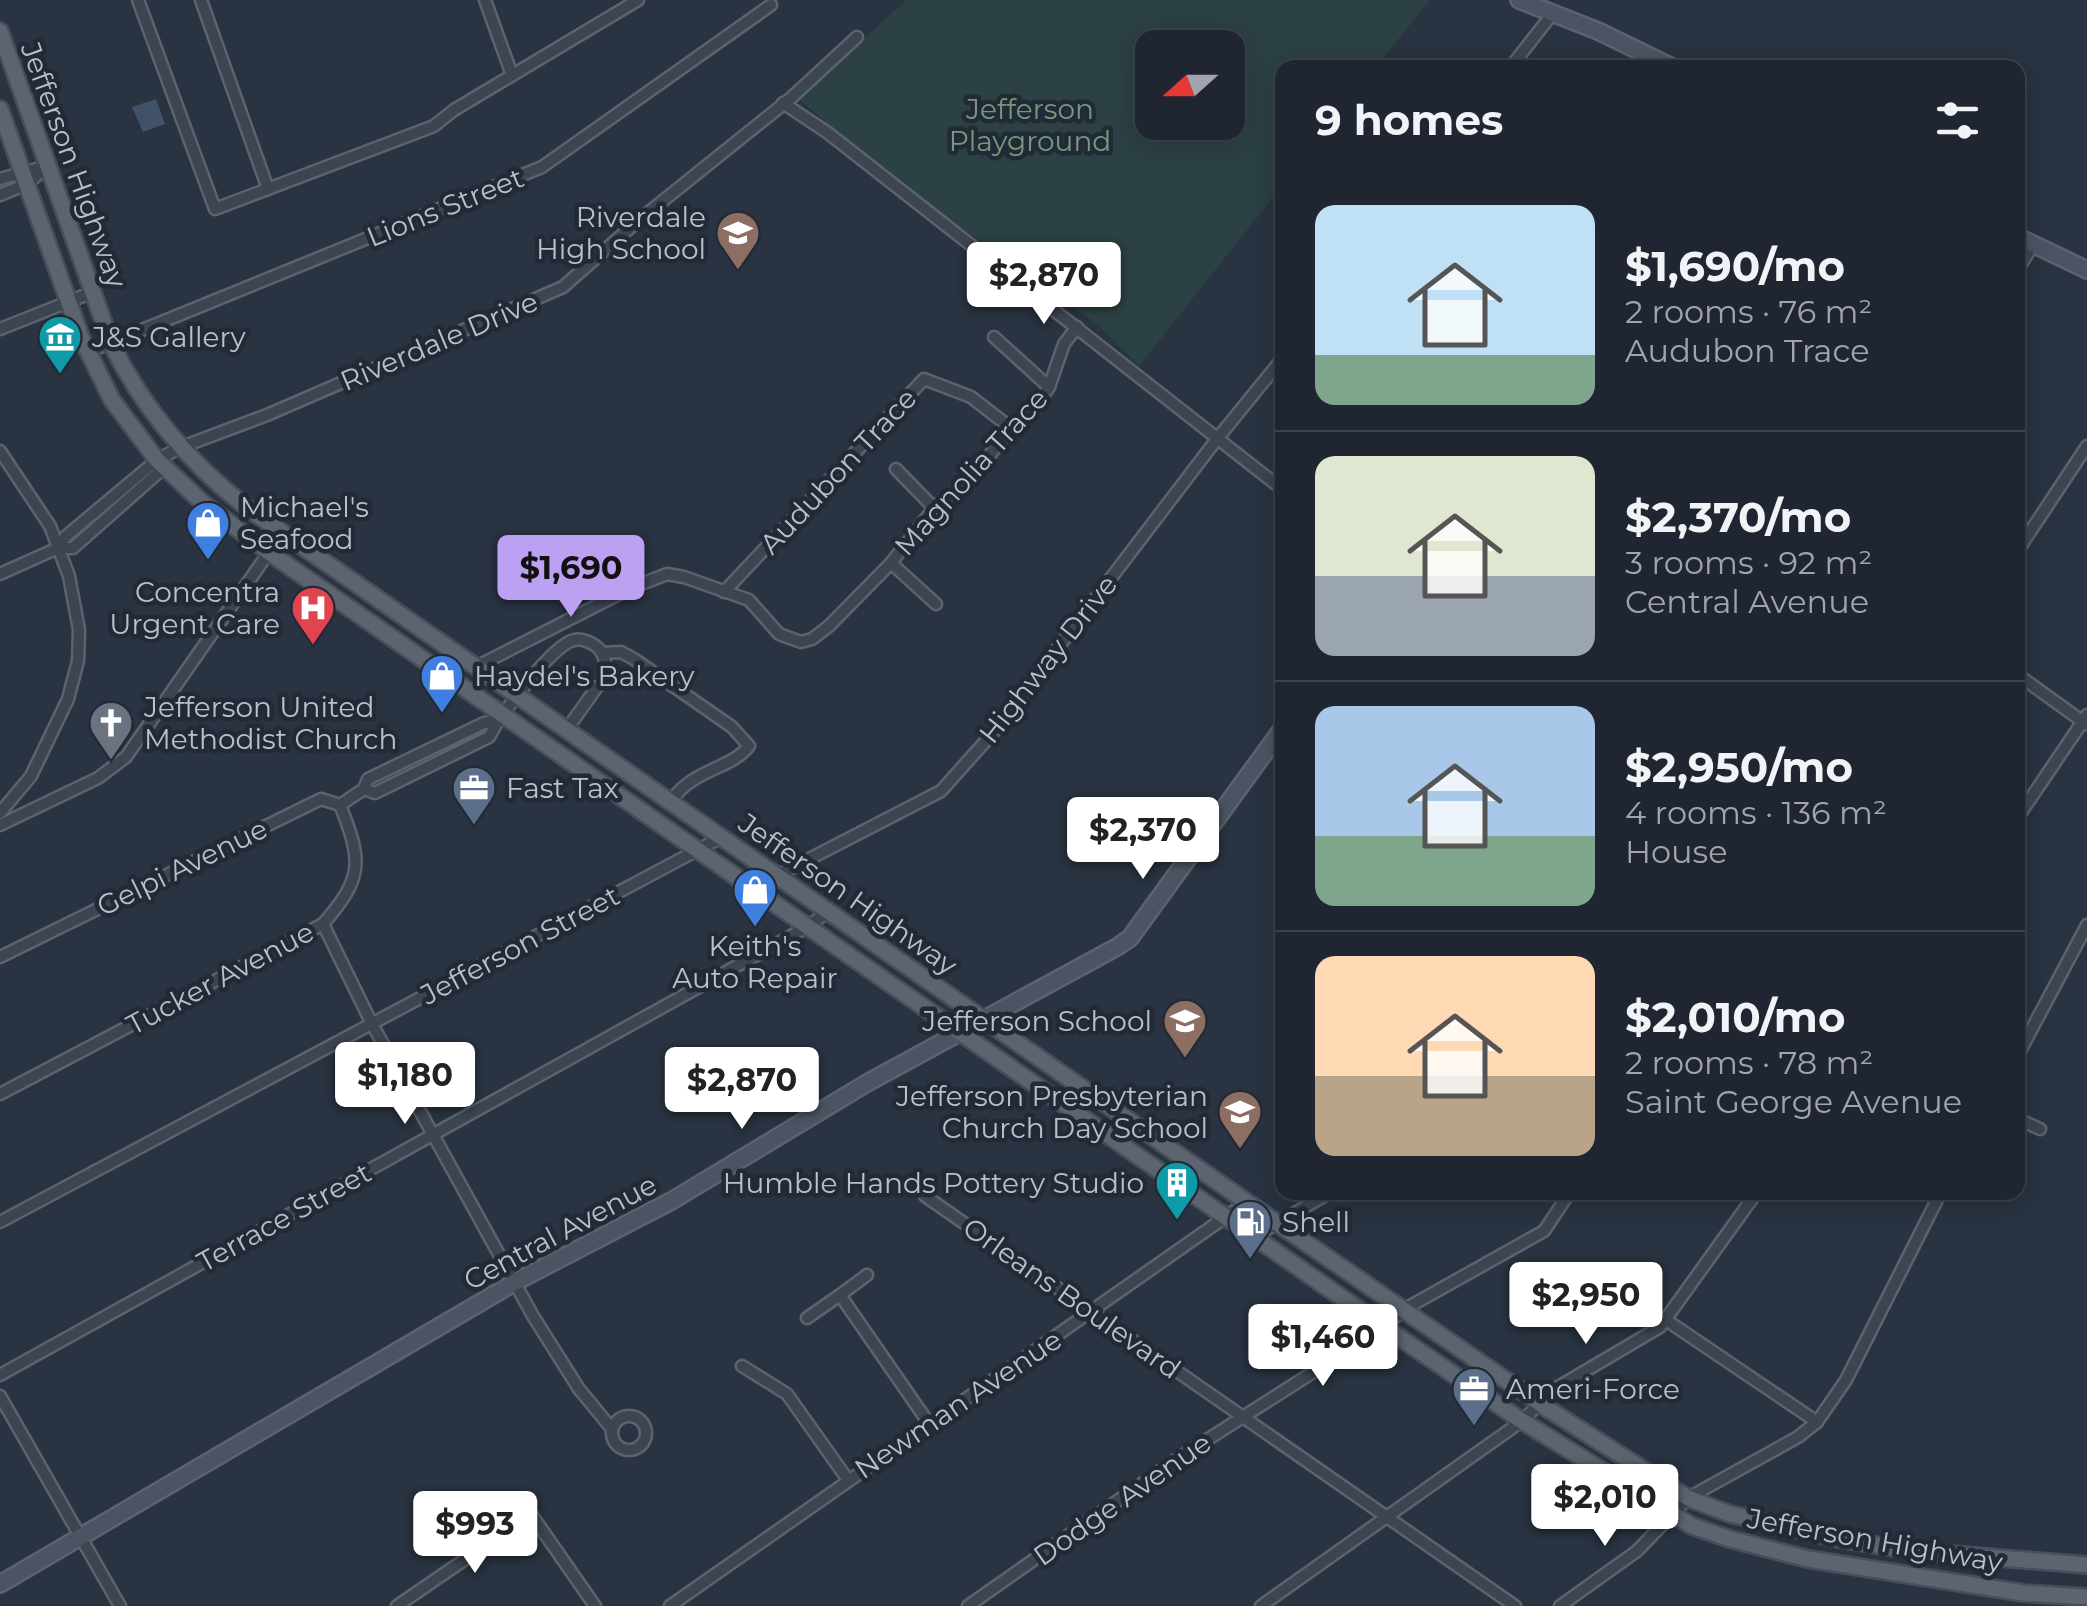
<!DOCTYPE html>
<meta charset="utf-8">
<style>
:root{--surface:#1f2631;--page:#272e39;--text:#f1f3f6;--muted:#a1a5ab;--line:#3c434d;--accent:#bca0f2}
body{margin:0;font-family:Montserrat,sans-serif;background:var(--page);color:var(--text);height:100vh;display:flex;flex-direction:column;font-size:38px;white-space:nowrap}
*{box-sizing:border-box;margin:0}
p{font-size:32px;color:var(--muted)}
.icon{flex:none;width:55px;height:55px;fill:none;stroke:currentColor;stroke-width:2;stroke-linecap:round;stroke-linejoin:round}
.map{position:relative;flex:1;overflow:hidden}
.details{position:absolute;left:1275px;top:60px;width:750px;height:1140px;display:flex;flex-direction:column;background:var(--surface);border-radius:20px;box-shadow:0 5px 25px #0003,0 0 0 2px var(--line)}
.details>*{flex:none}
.needle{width:65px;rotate:249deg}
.controls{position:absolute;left:1135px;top:30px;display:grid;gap:20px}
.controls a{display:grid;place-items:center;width:110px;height:110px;border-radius:20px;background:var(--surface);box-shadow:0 5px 25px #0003,0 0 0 2px var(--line);font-size:50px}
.price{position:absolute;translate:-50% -85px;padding:0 22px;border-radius:10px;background:#fff;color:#222;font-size:32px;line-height:65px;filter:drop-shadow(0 2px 5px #0008)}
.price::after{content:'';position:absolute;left:50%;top:60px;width:30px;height:22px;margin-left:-15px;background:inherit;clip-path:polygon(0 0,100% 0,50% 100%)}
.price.selected{background:var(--accent);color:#111}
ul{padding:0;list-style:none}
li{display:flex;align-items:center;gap:30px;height:250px;padding:0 40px}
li+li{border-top:2px solid var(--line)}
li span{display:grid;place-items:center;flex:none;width:280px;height:200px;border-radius:20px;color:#555}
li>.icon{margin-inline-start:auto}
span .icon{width:120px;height:120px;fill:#fffc;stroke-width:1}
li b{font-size:42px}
h2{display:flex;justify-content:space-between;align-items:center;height:120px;padding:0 40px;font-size:42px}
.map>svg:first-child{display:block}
.green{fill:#2c4143;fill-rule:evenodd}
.water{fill:#415168}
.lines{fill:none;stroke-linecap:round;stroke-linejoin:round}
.minor-casing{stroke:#5b636e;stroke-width:15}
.secondary-casing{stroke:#5b636e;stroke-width:20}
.primary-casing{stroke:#474e5a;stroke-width:20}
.minor{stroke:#3d4551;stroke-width:10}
.secondary{stroke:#4c5463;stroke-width:15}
.primary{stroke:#5c6470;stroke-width:15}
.labels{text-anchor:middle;stroke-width:9;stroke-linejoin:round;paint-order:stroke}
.park-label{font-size:28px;fill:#74997d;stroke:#222a36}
.street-label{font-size:28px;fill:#bac0cb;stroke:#222a36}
.poi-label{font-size:28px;fill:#bac0cb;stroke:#222a36;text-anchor:start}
</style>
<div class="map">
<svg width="2087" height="1606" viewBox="0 0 2087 1606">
<rect width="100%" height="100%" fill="#293341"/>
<!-- green -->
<path class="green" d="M906,0H1430L1376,67L1282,68V186L1139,366L1098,325L886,174L799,99ZM1152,48H1228V122H1152Z"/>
<!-- water -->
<polygon class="water" points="156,99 165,124 143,132 132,107"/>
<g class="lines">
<defs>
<g id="minor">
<polyline points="138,0 215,209 434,126 454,110 638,0"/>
<polyline points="201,0 268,189"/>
<polyline points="485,0 512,75"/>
<polyline points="1510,68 1553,13"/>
<polyline points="783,103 828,133 1282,489"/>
<polyline points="0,179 47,166"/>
<polyline points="0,195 27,184 48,166"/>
<polyline points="2018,269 2033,245"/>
<polyline points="0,329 93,292"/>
<polyline points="994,337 1049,387"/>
<polyline points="88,352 542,167 771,5"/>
<polyline points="0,451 50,526 69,576 79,630 78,661 68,699 31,776 0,813"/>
<polyline points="896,469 934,508"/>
<polyline points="58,548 65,537 157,460 179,448 267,415 563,287 639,220 791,98 857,37"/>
<polyline points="2018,550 2087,446"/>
<polyline points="0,574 58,548 73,548 167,465"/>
<polyline points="724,592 924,379 971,397 1011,428"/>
<polyline points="936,604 891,563 934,508 971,479 1011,428 1033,411 1049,387 1064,344 1077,327"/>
<path d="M602,653L621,652L634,659L732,727L749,746C730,770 694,768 671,801"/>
<polyline points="476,667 631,588 667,574 684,577 749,600 779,634 801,642 812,639 829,626 891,563"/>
<polyline points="2018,675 2086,724"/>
<path d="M498,720L484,723L368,779L364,789L375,793L489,737C500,716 552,645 574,640C581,638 591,642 597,647C606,655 606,665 604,676"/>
<polyline points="567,729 597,687"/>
<polyline points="2018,817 2087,715"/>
<polyline points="0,825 98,778 126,757 283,532"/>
<polyline points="753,888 941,791 992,734 1217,439 1282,359"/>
<polyline points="323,924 372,1024 533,1316 579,1389 612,1429"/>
<polyline points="0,957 321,799 340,805 364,789"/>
<polyline points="2018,1055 2087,925"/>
<path d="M0,1094L323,924C363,878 363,862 340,805"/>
<polyline points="2018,1119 2040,1129"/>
<polyline points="925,1196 1515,1606"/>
<polyline points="0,1222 722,837"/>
<polyline points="1255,1236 1331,1192"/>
<polyline points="840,1295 867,1275"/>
<polyline points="807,1318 840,1295 930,1425"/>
<polyline points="1666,1320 1817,1422"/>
<polyline points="742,1366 787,1394 848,1480"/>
<polyline points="0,1375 807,927 829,911"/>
<polyline points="0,1396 120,1606"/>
<circle cx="629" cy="1433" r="17"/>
<polyline points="397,1606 531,1514 595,1606"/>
<polyline points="670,1606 1247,1202"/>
<polyline points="968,1606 1177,1459 1384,1327 1403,1310 1544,1231 1570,1192"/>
<polyline points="1261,1606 1522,1421 1553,1390 1660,1327 1757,1192"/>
<polyline points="1560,1606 1637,1551 1688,1498 1798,1437 1817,1422 1846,1380 1941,1192"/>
</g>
<g id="secondary">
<polyline points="1519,0 1598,31 1674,68"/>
<polyline points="2018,237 2087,270"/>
<polyline points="0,1584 517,1281 673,1200 867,1083 1117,947 1130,938 1282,729"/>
</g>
<g id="primary">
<path d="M0,31L111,343C144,411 190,464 250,510L1277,1223L1548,1409L1688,1498L1730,1514L1839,1539L1913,1551L2087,1565"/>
<polyline points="0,109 81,337 112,400 157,460 204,504 270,553 1384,1327 1522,1421 1692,1526 1730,1539 1808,1559 2023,1593 2087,1597"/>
</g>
</defs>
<!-- minor casing -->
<use href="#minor" class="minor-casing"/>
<!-- secondary casing -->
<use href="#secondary" class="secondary-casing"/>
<!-- primary casing -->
<use href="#primary" class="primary-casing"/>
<!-- minor -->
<use href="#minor" class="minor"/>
<!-- secondary -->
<use href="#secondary" class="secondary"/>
<!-- primary -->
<use href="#primary" class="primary"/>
</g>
<!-- icons -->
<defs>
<symbol id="school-pin" viewBox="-11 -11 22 30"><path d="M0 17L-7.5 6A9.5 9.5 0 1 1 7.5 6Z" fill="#8d6e63" stroke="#222a36"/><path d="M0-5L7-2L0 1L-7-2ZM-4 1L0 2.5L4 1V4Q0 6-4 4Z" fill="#fff"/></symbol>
<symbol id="museum-pin" viewBox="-11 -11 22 30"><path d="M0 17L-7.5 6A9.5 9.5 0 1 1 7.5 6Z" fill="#0f9aa8" stroke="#222a36"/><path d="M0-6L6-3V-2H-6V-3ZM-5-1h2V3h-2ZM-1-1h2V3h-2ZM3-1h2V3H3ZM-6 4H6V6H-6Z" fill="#fff"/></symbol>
<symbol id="shop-pin" viewBox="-11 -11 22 30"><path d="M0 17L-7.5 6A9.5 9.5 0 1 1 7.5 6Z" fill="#3f7fe0" stroke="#222a36"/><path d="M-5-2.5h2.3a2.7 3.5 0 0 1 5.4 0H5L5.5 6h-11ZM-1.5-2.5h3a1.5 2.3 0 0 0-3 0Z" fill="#fff"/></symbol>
<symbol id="hospital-pin" viewBox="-11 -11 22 30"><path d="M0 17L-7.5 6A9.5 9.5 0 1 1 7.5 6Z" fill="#e0444e" stroke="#222a36"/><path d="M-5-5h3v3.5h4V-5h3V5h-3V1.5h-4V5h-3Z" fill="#fff"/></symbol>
<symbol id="church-pin" viewBox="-11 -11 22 30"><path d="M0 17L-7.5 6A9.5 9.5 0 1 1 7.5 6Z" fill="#6b7280" stroke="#222a36"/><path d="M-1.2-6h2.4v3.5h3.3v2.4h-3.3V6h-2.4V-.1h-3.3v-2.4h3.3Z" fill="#fff"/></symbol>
<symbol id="office-pin" viewBox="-11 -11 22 30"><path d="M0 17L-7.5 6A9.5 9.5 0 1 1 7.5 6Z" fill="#5c6f8a" stroke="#222a36"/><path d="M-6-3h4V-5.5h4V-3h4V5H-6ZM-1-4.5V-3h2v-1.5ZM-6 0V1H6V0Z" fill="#fff"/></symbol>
<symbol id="building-pin" viewBox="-11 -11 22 30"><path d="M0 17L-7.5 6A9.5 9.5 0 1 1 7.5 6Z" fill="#0f9aa8" stroke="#222a36"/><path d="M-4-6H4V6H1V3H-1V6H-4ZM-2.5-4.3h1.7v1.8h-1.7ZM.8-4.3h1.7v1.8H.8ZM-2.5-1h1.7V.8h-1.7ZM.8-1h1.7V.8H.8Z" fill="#fff"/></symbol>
<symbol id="fuel-pin" viewBox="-11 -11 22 30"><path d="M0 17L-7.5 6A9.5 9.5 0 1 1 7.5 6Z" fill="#5c6f8a" stroke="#222a36"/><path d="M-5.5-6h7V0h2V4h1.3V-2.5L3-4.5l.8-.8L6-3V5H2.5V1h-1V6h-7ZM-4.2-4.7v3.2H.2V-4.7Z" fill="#fff"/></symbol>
</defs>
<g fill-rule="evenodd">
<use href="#school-pin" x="713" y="208" width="50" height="68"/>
<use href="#museum-pin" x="35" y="312" width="50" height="68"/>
<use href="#shop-pin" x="183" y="498" width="50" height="68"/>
<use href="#hospital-pin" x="288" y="583" width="50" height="68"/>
<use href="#shop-pin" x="417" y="651" width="50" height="68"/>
<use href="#church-pin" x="86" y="698" width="50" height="68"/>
<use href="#office-pin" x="449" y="763" width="50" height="68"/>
<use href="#shop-pin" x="730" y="865" width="50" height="68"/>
<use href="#school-pin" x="1160" y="996" width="50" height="68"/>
<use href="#school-pin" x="1215" y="1087" width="50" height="68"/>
<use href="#building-pin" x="1152" y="1158" width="50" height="68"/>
<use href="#fuel-pin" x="1225" y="1197" width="50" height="68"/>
<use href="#office-pin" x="1449" y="1364" width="50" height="68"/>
</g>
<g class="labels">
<!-- park labels -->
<g class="park-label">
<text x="1030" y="119">Jefferson<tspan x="1030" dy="32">Playground</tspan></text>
</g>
<!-- street labels -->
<g class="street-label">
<text transform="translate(74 165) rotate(70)" y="10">Jefferson Highway</text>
<text transform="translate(445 207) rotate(-22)" y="10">Lions Street</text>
<text transform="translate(439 341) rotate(-23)" y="10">Riverdale Drive</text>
<text transform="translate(838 471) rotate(-47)" y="10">Audubon Trace</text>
<text transform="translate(971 472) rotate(-48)" y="10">Magnolia Trace</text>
<text transform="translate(1048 659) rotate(-52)" y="10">Highway Drive</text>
<text transform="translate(182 867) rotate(-26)" y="10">Gelpi Avenue</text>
<text transform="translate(848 894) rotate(35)" y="10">Jefferson Highway</text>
<text transform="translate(520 945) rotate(-28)" y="10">Jefferson Street</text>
<text transform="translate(220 978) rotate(-28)" y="10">Tucker Avenue</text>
<text transform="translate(284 1217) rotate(-29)" y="10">Terrace Street</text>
<text transform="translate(560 1232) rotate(-28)" y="10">Central Avenue</text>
<text transform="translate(1072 1298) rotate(35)" y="10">Orleans Boulevard</text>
<text transform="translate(958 1404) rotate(-34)" y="10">Newman Avenue</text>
<text transform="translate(1122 1499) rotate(-35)" y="10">Dodge Avenue</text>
<text transform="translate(1875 1540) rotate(10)" y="10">Jefferson Highway</text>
</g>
<!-- poi labels -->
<g class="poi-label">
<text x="706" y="227" text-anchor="end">Riverdale<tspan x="706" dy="32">High School</tspan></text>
<text x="92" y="347">J&amp;S Gallery</text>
<text x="240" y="517">Michael's<tspan x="240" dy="32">Seafood</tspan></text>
<text x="280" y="602" text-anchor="end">Concentra<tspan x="280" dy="32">Urgent Care</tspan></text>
<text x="474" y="686">Haydel's Bakery</text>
<text x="144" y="717">Jefferson United<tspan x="144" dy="32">Methodist Church</tspan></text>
<text x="506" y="798">Fast Tax</text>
<text x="755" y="956" text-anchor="middle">Keith's<tspan x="755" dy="32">Auto Repair</tspan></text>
<text x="1152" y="1031" text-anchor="end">Jefferson School</text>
<text x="1208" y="1106" text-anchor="end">Jefferson Presbyterian<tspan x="1208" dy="32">Church Day School</tspan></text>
<text x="1144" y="1193" text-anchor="end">Humble Hands Pottery Studio</text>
<text x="1282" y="1232">Shell</text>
<text x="1506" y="1399">Ameri-Force</text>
</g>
</g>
</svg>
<div class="controls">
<a><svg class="needle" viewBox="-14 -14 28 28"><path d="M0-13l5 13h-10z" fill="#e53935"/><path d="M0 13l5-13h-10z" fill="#a1a5ab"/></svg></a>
</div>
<b class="price" style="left:1044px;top:327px">$2,870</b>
<b class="price selected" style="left:571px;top:620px">$1,690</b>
<b class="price" style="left:1143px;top:882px">$2,370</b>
<b class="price" style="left:405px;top:1127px">$1,180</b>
<b class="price" style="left:742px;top:1132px">$2,870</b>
<b class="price" style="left:1586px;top:1347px">$2,950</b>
<b class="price" style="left:1323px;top:1389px">$1,460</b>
<b class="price" style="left:1605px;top:1549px">$2,010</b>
<b class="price" style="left:475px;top:1576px">$993</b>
<section class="details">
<h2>9 homes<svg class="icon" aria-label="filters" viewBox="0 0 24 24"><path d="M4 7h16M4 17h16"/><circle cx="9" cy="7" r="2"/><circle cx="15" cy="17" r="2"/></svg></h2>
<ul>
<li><span style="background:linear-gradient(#bfe0f5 75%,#7fa58c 0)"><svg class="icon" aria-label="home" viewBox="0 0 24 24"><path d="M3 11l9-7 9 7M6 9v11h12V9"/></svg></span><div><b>$1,690/mo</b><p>2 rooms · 76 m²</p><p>Audubon Trace</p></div></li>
<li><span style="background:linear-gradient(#dfe7d0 60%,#9aa5b1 0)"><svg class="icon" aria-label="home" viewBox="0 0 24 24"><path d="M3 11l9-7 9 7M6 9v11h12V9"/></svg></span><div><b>$2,370/mo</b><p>3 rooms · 92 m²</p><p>Central Avenue</p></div></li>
<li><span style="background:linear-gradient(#a9c7e8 65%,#7fa58c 0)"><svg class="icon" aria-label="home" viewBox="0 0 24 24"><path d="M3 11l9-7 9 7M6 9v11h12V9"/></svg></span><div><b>$2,950/mo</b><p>4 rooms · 136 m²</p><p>House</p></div></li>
<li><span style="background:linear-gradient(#ffd9b3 60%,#b9a48a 0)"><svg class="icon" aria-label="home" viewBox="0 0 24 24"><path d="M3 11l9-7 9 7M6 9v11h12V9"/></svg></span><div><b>$2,010/mo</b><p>2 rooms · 78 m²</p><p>Saint George Avenue</p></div></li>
</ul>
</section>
</div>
